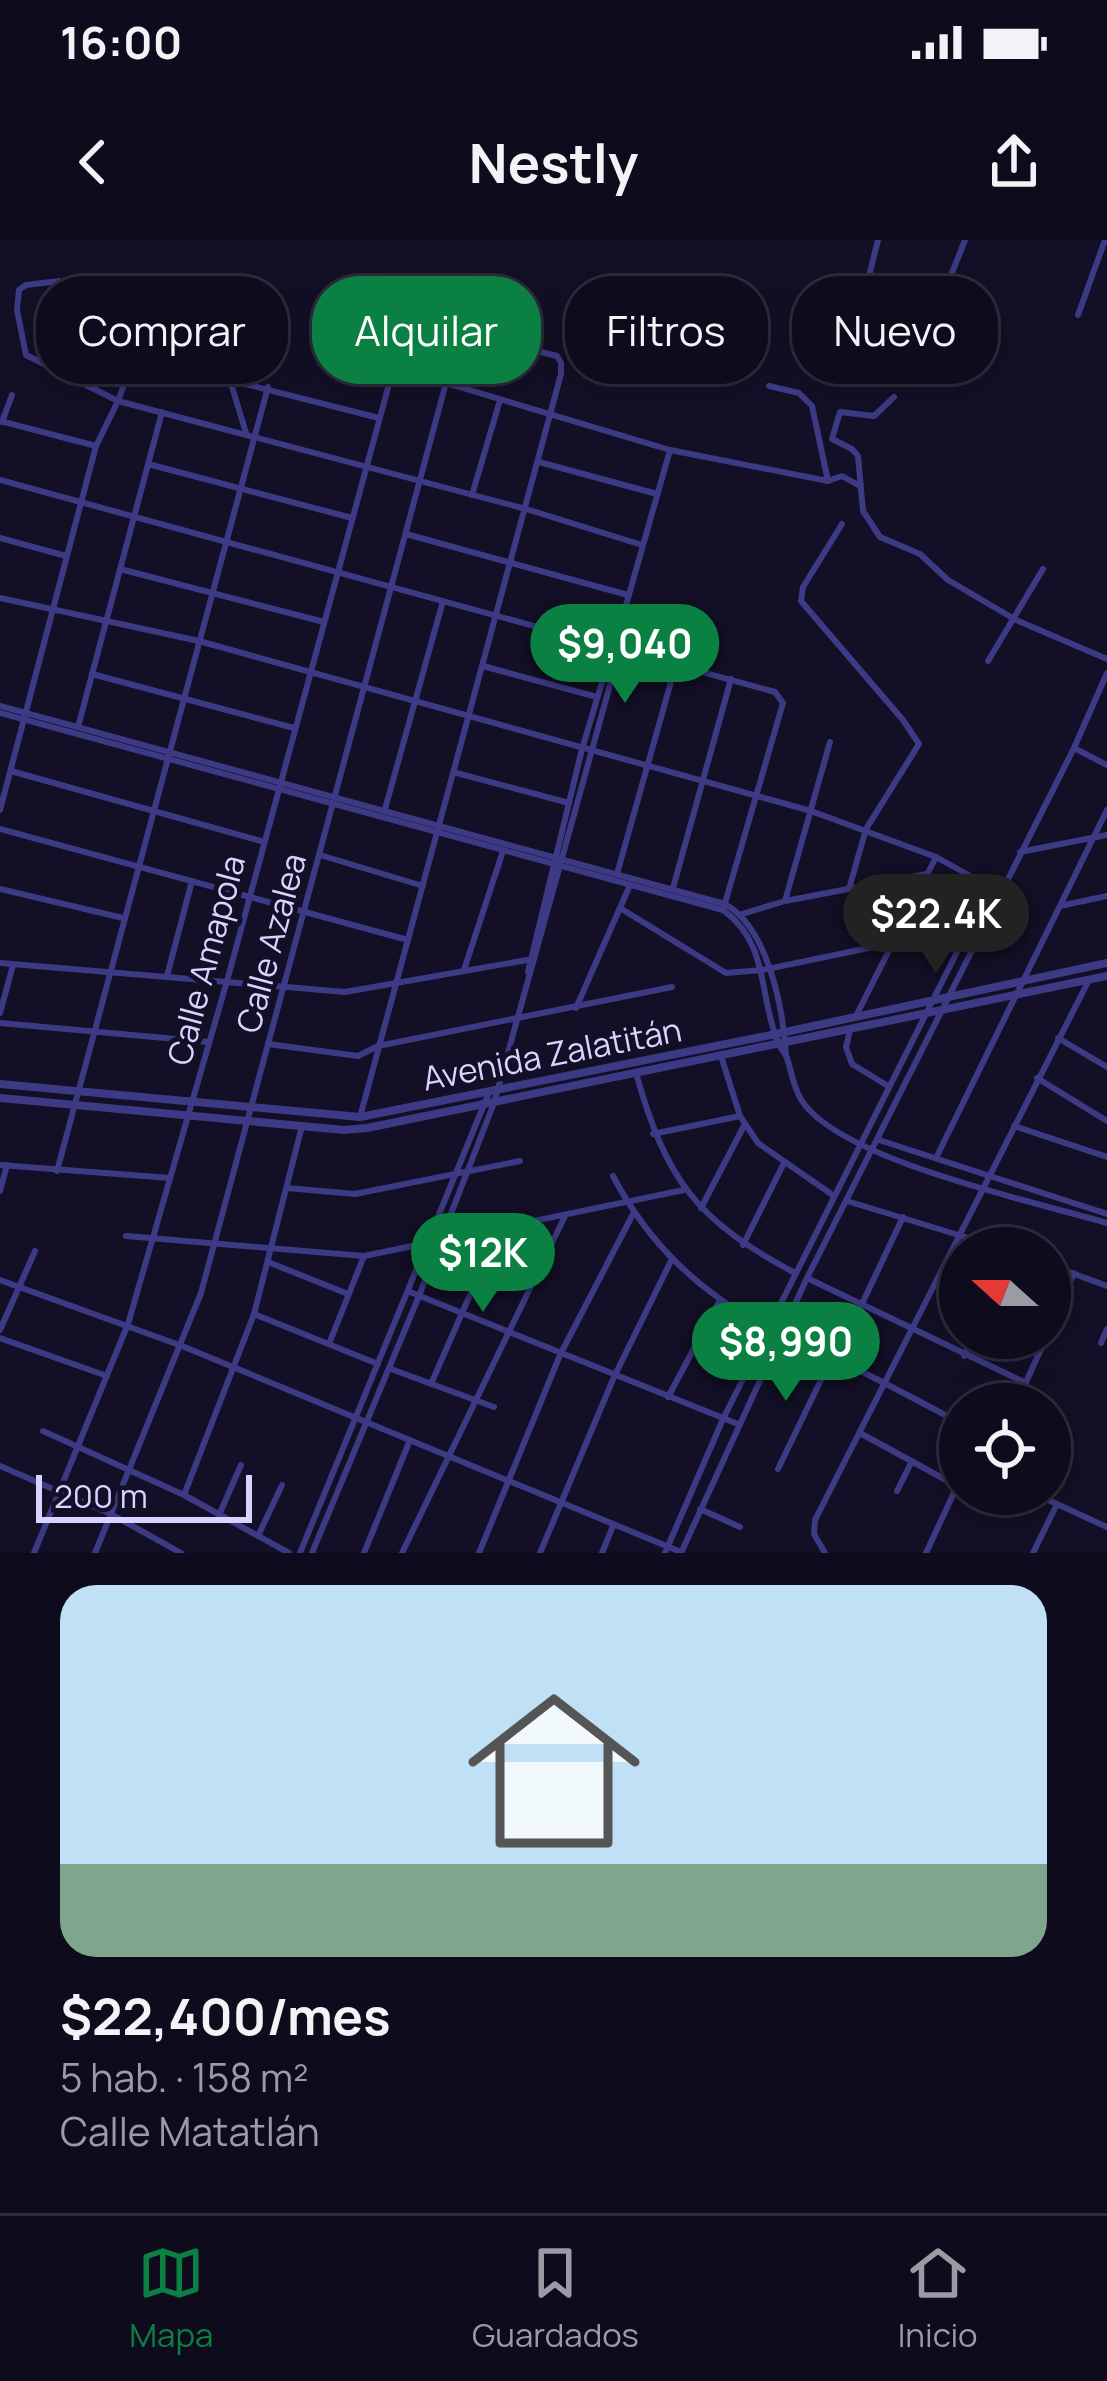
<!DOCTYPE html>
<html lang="es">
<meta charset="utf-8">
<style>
:root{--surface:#0e0b1c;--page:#1c1929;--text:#f1f3f6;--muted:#9b9ba3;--line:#2e2b3b;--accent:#0b8043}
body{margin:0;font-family:Manrope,sans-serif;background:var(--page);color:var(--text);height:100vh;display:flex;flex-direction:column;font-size:45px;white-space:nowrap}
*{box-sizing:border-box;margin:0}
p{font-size:39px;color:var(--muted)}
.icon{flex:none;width:66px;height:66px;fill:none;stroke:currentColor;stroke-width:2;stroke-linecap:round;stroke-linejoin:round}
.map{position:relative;height:1313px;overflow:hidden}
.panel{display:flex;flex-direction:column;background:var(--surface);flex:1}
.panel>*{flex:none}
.banner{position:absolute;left:36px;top:36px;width:1035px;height:108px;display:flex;gap:24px}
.needle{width:78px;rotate:291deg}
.fabs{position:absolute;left:939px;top:987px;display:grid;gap:24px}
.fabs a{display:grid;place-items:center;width:132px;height:132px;border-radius:50%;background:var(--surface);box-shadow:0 6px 30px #0003,0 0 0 3px var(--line);font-size:60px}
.scale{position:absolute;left:36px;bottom:30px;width:216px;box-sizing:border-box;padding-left:12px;border:6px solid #d9d4ff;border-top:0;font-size:33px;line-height:42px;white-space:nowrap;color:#d9d4ff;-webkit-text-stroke:9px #130f26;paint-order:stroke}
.price{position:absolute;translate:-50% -102px;padding:0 27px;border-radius:42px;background:var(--accent);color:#fff;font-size:39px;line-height:78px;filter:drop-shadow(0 3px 6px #0008)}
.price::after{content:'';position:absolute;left:50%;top:72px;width:36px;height:27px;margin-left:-18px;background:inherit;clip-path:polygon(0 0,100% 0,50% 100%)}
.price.selected{background:#222;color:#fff}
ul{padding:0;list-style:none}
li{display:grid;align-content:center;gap:24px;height:636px;padding:0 60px}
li+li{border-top:3px solid var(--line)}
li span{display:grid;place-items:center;height:372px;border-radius:36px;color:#555}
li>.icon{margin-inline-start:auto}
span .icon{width:216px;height:216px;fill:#fffc;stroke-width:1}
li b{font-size:51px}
.pill{padding:0 42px;border-radius:48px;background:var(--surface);box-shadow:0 6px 30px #0003,0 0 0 3px var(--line);font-size:42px;line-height:108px}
.pill.selected{background:var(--accent);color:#fff}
.status{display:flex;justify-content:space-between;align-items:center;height:84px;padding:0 60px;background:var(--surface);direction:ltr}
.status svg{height:33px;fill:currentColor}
header{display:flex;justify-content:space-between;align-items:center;height:156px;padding:0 60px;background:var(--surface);font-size:54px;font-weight:700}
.tab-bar{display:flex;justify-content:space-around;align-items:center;height:168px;border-top:3px solid var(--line);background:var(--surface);font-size:33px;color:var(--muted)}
.tab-bar a{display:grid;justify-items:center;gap:6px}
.tab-bar .selected{color:var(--accent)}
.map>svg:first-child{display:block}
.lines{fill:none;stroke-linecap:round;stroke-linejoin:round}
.minor{stroke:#3d3a85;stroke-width:6}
.tertiary{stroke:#3d3a85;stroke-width:8}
.labels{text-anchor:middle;stroke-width:10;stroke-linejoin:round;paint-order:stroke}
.street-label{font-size:33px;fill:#d9d4ff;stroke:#130f26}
</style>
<div class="status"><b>16:00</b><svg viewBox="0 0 49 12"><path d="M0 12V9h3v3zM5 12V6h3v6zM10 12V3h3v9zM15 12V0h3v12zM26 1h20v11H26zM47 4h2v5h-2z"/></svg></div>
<header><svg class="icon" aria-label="back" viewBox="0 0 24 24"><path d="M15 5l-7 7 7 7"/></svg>Nestly<svg class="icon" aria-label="share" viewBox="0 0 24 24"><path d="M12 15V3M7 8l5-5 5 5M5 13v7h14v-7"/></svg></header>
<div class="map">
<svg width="1107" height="1313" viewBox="0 0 1107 1313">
<rect width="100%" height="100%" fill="#130f26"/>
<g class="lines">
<!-- minor -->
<g class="minor">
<polyline points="59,41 26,45 19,50 17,70 26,115 118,161 526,269 642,305"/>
<polyline points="944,53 965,0"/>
<polyline points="1078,75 1105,0"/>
<polyline points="854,96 878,0"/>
<polyline points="97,102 135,116 379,178"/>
<polyline points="335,115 446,143 670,210 828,241 812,166 799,153 769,146"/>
<polyline points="894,157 874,176 840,172 832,199 852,209 858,216 863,271 880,297 920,314 948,340 1016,380 1107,419"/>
<polyline points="0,181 96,206"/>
<polyline points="2,182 12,155"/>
<polyline points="539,222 657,254"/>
<polyline points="148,224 352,278"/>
<polyline points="0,240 775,452 783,463 723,670"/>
<polyline points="828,241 842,236 860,246"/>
<polyline points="472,255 500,160"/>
<polyline points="842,284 803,347 801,361 903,480 919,504 866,589 849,649"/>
<polyline points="406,294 628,355"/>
<polyline points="0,298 66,316"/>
<polyline points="120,329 324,382"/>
<polyline points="0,358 199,401 811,571 936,617 1001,653 1074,508 1107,433"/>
<polyline points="617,397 670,210"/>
<polyline points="988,421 1043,329"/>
<polyline points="483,426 597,457"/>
<polyline points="92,434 294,488"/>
<path d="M0,466L725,664C768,688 783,768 786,814"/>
<path d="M0,473L723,670C770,704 758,755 778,802C781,810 784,811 787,818C792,833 793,847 802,861C842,921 1036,962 1107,983"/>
<polyline points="78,487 162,172"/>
<polyline points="1074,508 1107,525"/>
<polyline points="11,531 261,601"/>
<polyline points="453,532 569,563"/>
<polyline points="385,569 443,361"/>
<polyline points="0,570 96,206 118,161 153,67 223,88 229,137 246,193"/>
<polyline points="0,589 408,700"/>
<polyline points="1020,612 1107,595"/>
<polyline points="320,615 423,646"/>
<polyline points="617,634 676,424"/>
<polyline points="673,648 731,439"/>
<polyline points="0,649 123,678"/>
<polyline points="785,661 830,502"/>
<polyline points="1060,666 1107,656"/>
<polyline points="620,668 726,733 762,730 893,703"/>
<polyline points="742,674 785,661 927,634"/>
<polyline points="0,723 345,752 527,720"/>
<polyline points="464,730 503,611"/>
<polyline points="528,732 582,509 612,409"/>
<polyline points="167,736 192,641"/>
<polyline points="576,768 630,645"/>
<polyline points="0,773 13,725"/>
<polyline points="857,774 936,617"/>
<polyline points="0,783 209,802"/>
<polyline points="850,790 846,807 852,824 888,846"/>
<polyline points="1058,798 1107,827"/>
<polyline points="268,804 358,816 378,806 672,747"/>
<polyline points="721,816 740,876 758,903 834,956"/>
<path d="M636,833C666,940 696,980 795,1033"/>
<polyline points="1037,838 1107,881"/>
<polyline points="1014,886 1107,917"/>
<polyline points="653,894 740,876"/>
<polyline points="879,900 1107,974"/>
<polyline points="936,918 1107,570"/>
<polyline points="0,925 170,938"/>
<polyline points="57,931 268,147"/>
<path d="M613,936C649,1005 700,1052 768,1089C790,1101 814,1108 836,1119C878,1139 919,1161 960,1183"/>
<polyline points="287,948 355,954 520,921"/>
<polyline points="0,951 7,925"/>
<polyline points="847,961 1001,1008"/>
<polyline points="701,968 745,884"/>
<polyline points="126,996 364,1016 684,950"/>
<polyline points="743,1005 784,923"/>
<polyline points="268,1022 348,1054"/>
<polyline points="1050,1025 1107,1046"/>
<polyline points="807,1038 1026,1143"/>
<polyline points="0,1040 182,1106 681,1312"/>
<polyline points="410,1052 738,1184"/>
<polyline points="861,1066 903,977"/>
<polyline points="254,1074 378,1124"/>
<polyline points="1050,1088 1074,1033"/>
<polyline points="0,1090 35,1011"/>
<polyline points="0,1098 107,1136"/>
<polyline points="1101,1103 1107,1089"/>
<polyline points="329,1104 364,1016"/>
<polyline points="964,1116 973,1098"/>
<polyline points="391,1129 494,1167"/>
<polyline points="431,1144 497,993"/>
<polyline points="668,1157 720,1060"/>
<polyline points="1016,1164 1046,1098"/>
<polyline points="43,1191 184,1255 289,1313"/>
<polyline points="860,1193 957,1246 926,1313"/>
<polyline points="0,1226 111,1274 181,1313"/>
<polyline points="778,1229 832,1117"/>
<polyline points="897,1251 912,1221"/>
<polyline points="1035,1254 1107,1287"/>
<polyline points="184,1255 254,1074 302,886"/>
<polyline points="700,1269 740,1287"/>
<polyline points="219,1275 241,1225"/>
<polyline points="258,1296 282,1245"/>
<polyline points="34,1313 128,1084 227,741 404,89"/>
<polyline points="95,1313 201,1053 446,143 460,100 474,95 557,116 561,123 561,134 360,877"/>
<polyline points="300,1313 490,850"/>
<polyline points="312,1313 419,1056 494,863 620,409 619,394"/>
<polyline points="364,1313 410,1200"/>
<polyline points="402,1313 565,976"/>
<polyline points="479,1313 560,1115 633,974"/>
<polyline points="540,1313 614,1137 671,1021"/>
<polyline points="602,1313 613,1286"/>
<polyline points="665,1313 723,1179 989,648"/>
<polyline points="681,1313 807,1038 1001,653"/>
<polyline points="825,1313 814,1294 815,1280 1089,740"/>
<polyline points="1033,1313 1057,1264"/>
</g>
<!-- tertiary -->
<g class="tertiary">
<polyline points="0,844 360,877 776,794 1107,723"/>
<polyline points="0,858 344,890 367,888 1107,736"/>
</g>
</g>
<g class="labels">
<!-- street labels -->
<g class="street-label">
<text transform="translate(271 703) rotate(-75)" y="12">Calle Azalea</text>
<text transform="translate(206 720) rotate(-75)" y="12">Calle Amapola</text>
<text transform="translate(552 814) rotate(-11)" y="12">Avenida Zalatitán</text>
</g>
</g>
</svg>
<div class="fabs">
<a><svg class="needle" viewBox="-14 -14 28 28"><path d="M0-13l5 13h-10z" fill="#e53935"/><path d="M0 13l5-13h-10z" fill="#9b9ba3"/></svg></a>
<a><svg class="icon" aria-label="locate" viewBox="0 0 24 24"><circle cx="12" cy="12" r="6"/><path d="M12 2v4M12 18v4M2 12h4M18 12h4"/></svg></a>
</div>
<div class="scale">200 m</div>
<b class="price" style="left:625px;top:466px">$9,040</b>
<b class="price selected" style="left:936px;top:736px">$22.4K</b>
<b class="price" style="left:483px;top:1075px">$12K</b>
<b class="price" style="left:786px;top:1164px">$8,990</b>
<div class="banner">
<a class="pill">Comprar</a>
<a class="pill selected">Alquilar</a>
<a class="pill">Filtros</a>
<a class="pill">Nuevo</a>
</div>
</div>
<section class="panel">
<ul>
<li><span style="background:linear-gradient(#bfe0f5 75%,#7fa58c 0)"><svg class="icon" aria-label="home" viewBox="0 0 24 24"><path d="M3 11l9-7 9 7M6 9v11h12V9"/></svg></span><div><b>$22,400/mes</b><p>5 hab. · 158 m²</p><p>Calle Matatlán</p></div></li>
</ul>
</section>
<nav class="tab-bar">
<a class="selected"><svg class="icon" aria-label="map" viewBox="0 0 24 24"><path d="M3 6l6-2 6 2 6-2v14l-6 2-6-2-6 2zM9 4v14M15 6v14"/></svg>Mapa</a>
<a><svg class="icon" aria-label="saved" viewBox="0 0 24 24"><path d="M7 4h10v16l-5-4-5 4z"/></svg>Guardados</a>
<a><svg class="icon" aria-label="home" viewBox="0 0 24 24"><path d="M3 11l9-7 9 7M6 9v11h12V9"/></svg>Inicio</a>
</nav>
